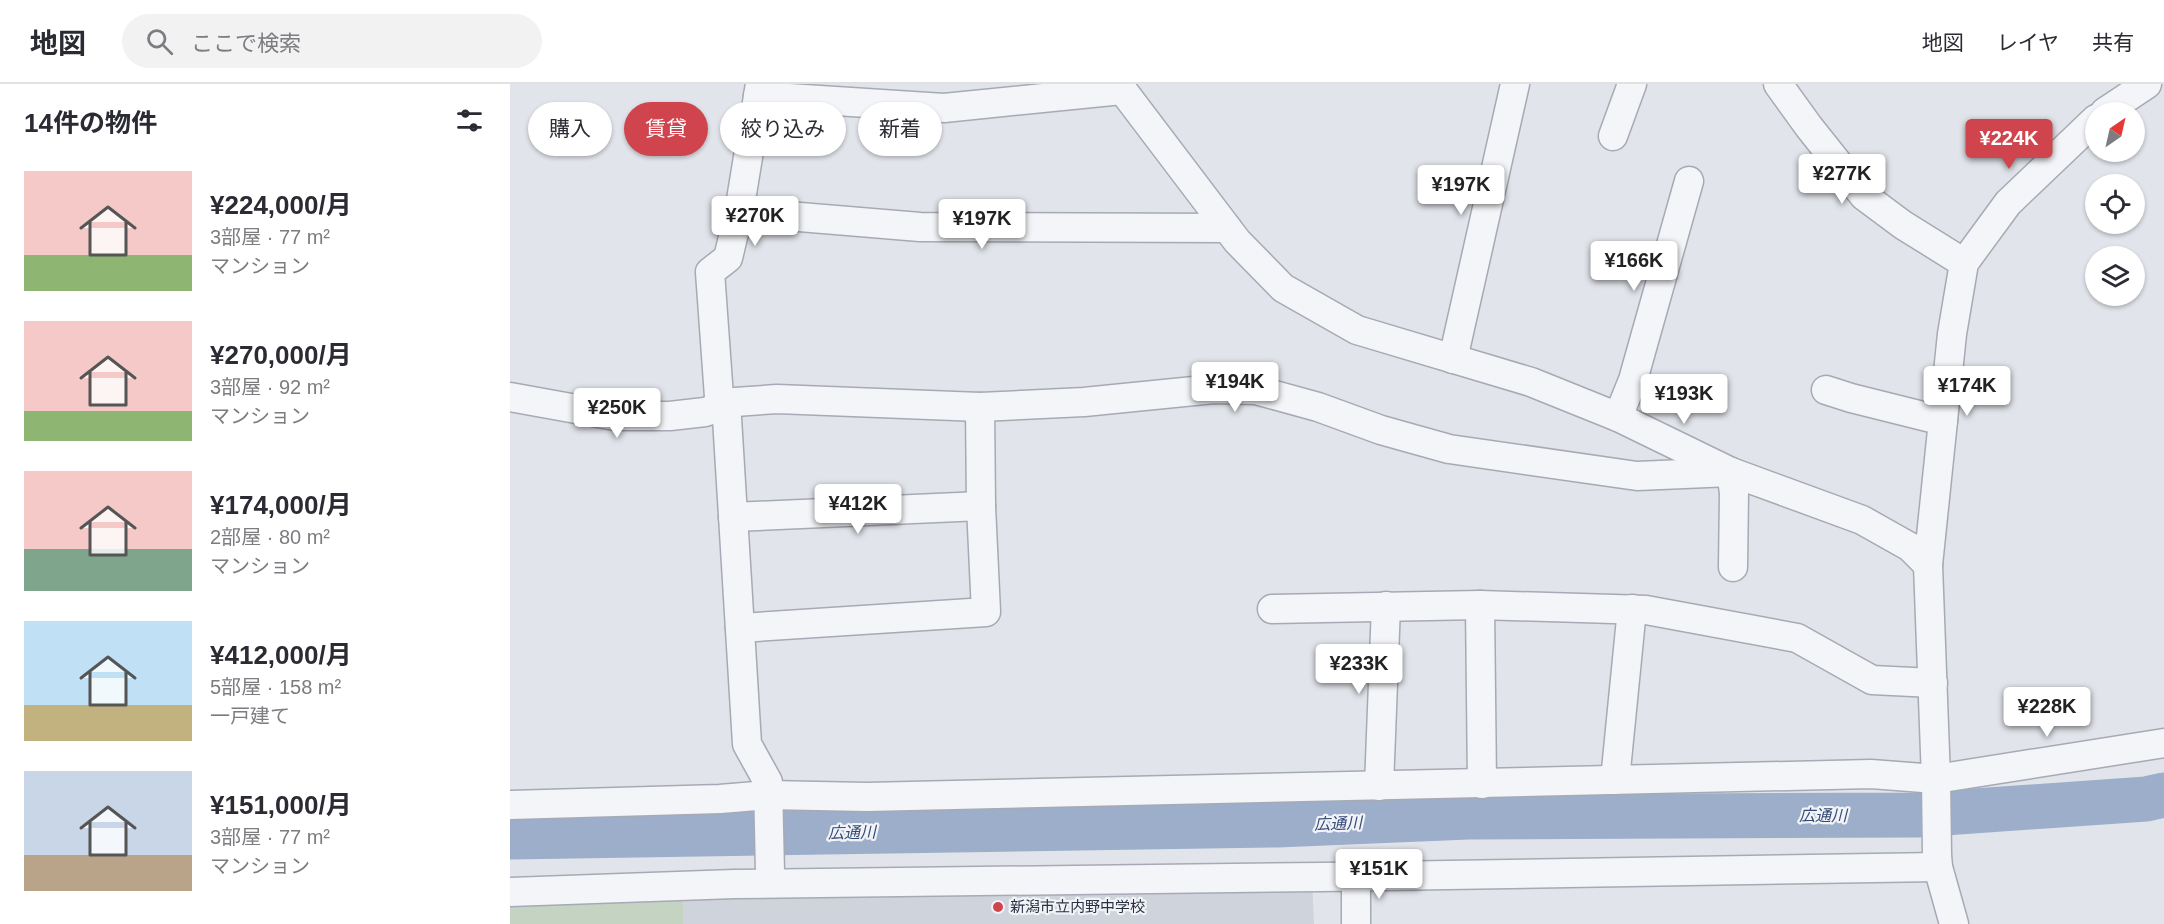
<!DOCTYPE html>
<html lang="ja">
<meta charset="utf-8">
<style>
:root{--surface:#fff;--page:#f2f2f3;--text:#2b2b33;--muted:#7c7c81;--line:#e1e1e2;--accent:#d0454d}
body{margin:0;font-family:Helvetica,"Noto Sans JP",sans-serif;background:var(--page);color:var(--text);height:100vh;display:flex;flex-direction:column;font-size:22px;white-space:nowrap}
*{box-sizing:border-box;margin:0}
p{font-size:20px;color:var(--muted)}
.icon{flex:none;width:33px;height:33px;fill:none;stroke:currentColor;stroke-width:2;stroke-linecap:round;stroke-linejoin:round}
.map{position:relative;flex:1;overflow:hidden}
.drawer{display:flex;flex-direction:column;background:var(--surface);width:510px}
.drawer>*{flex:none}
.guide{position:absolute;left:18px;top:18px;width:570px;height:54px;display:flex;gap:12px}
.needle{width:39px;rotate:34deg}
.tools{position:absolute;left:1575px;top:18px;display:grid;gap:12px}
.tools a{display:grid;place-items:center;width:60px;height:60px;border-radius:50%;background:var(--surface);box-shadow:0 2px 4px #0004;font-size:30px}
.price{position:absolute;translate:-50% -51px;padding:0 14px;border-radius:6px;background:#fff;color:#222;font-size:20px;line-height:39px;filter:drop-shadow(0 2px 3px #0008)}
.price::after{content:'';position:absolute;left:50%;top:36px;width:18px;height:14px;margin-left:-9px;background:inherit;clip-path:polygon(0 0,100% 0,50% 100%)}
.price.active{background:var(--accent);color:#fff}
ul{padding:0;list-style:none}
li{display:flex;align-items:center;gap:18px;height:150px;padding:0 24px}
li span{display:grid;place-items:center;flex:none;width:168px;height:120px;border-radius:0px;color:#555}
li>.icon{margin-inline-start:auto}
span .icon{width:72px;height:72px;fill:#fffc;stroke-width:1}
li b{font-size:26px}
h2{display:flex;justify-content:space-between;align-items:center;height:72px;padding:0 24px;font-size:26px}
.tag{padding:0 21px;border-radius:27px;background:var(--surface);box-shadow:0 2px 4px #0004;font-size:21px;line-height:54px}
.tag.active{background:var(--accent);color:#fff}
header{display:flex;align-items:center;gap:36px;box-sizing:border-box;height:84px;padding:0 30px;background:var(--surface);border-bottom:2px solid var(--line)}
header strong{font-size:28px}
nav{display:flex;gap:33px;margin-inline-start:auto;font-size:21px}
.search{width:420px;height:54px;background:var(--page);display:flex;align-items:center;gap:15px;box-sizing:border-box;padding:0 21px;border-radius:33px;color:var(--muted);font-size:22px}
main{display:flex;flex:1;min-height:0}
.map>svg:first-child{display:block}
.built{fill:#cfd3dc}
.green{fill:#c5d4c2}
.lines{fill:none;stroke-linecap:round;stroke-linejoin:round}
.river{stroke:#9caeca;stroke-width:45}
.minor-casing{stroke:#a6aab4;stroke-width:31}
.minor{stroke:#f4f5f8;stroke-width:28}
.poi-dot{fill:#d0454d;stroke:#f1f3f7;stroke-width:2}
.labels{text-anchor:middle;stroke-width:4.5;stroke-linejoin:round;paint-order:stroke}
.poi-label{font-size:15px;fill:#293042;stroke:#f1f3f7;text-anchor:start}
.water-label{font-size:16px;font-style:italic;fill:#334a77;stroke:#f1f3f7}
</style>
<header>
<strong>地図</strong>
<div class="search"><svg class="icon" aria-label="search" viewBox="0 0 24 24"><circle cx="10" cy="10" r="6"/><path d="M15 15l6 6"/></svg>ここで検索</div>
<nav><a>地図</a><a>レイヤ</a><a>共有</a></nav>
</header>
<main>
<section class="drawer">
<h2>14件の物件<svg class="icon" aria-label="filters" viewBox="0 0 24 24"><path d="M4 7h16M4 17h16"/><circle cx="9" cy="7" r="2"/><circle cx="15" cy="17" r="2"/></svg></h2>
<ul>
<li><span style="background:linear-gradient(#f6c9c9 70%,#8fb573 0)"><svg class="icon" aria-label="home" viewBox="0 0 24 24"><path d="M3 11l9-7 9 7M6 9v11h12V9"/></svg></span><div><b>¥224,000/月</b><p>3部屋 · 77 m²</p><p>マンション</p></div></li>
<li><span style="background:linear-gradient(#f6c9c9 75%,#8fb573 0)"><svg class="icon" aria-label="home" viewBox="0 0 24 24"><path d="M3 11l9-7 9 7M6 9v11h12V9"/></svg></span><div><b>¥270,000/月</b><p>3部屋 · 92 m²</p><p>マンション</p></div></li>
<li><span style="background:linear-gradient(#f6c9c9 65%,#7fa58c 0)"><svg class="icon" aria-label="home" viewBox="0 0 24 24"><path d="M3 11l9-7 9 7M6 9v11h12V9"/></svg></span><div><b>¥174,000/月</b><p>2部屋 · 80 m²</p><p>マンション</p></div></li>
<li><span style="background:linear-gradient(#bfe0f5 70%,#c2b280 0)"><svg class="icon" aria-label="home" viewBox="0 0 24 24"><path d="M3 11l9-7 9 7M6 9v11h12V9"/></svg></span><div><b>¥412,000/月</b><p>5部屋 · 158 m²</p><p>一戸建て</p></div></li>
<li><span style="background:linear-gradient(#c9d6e8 70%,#b9a48a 0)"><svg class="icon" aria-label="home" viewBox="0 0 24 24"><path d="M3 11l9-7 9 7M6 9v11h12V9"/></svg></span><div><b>¥151,000/月</b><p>3部屋 · 77 m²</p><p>マンション</p></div></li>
</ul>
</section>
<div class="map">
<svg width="1654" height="840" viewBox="0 0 1654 840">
<rect width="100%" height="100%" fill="#e1e4ea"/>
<!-- built -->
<polygon class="built" points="802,795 804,840 173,840 174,806"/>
<!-- green -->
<polygon class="green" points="174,806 173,840 0,840 0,819"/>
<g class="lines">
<!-- river -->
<polyline class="river" points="0,753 767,741 958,733 1406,731 1636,715 1654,711"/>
<defs>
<g id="minor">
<polyline points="250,0 229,128 218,174 200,188 209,313 217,334 237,660 258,698 260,789"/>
<polyline points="608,0 727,157 773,204 847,246 1021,298 1108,333 1221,388 1352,436 1400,463 1418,481"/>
<polyline points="1268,0 1299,43 1354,112 1393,141 1454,179"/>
<polyline points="248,12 434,24 612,6"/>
<polyline points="1595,28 1637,0"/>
<polyline points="1103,52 1122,0"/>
<polyline points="229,128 410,143 717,144"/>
<polyline points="943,275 1005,0"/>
<polyline points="1316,306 1341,314 1433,337"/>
<polyline points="0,313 105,332 160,332 195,328 225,318 267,315 470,323 574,318 704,305 746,306 808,323 871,346 939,365 1127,392 1221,388"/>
<polyline points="1108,333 1123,296 1179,97"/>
<polyline points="1221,388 1224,409 1223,483"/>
<polyline points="223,433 471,422"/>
<polyline points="970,521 972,700"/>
<polyline points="762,525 970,521 1136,526 1287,554 1362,596 1423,599"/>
<polyline points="230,544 476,528 471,422 470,323"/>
<polyline points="1105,696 1122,525"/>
<polyline points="869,702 876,522"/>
<polyline points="0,721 210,715 258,711 357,713 1361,690 1426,695 1654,659"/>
<polyline points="846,793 846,840"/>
<polyline points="0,808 224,800 812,793 1428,783"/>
<polyline points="1444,840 1428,783 1427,771 1426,695 1418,481 1442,250 1454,179 1498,119 1586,35"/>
</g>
</defs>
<!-- minor casing -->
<use href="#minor" class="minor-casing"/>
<!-- minor -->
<use href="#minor" class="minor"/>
</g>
<!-- markers -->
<circle class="poi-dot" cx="488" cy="823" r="6"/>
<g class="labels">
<!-- poi labels -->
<g class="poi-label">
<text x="500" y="828">新潟市立内野中学校</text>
</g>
<!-- water labels -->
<g class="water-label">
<text x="1313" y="737">広通川</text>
<text transform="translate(828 739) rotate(-2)" y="6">広通川</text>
<text transform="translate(342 748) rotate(-1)" y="6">広通川</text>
</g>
</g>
</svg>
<div class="tools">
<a><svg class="needle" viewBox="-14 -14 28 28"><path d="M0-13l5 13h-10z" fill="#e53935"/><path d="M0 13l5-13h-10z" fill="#7c7c81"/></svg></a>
<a><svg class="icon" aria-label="locate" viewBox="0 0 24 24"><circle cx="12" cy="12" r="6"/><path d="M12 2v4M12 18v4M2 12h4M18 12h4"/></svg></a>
<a><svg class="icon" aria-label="layers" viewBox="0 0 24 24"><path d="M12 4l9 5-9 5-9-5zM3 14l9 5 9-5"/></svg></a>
</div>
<b class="price active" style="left:1499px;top:86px">¥224K</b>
<b class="price" style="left:1332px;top:121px">¥277K</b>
<b class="price" style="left:951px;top:132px">¥197K</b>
<b class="price" style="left:245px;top:163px">¥270K</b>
<b class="price" style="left:472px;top:166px">¥197K</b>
<b class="price" style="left:1124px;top:208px">¥166K</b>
<b class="price" style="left:725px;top:329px">¥194K</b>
<b class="price" style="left:1457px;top:333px">¥174K</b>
<b class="price" style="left:1174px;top:341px">¥193K</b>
<b class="price" style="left:107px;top:355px">¥250K</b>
<b class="price" style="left:348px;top:451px">¥412K</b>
<b class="price" style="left:849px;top:611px">¥233K</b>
<b class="price" style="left:1537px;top:654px">¥228K</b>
<b class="price" style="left:869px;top:816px">¥151K</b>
<div class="guide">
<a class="tag">購入</a>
<a class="tag active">賃貸</a>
<a class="tag">絞り込み</a>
<a class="tag">新着</a>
</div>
</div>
</main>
